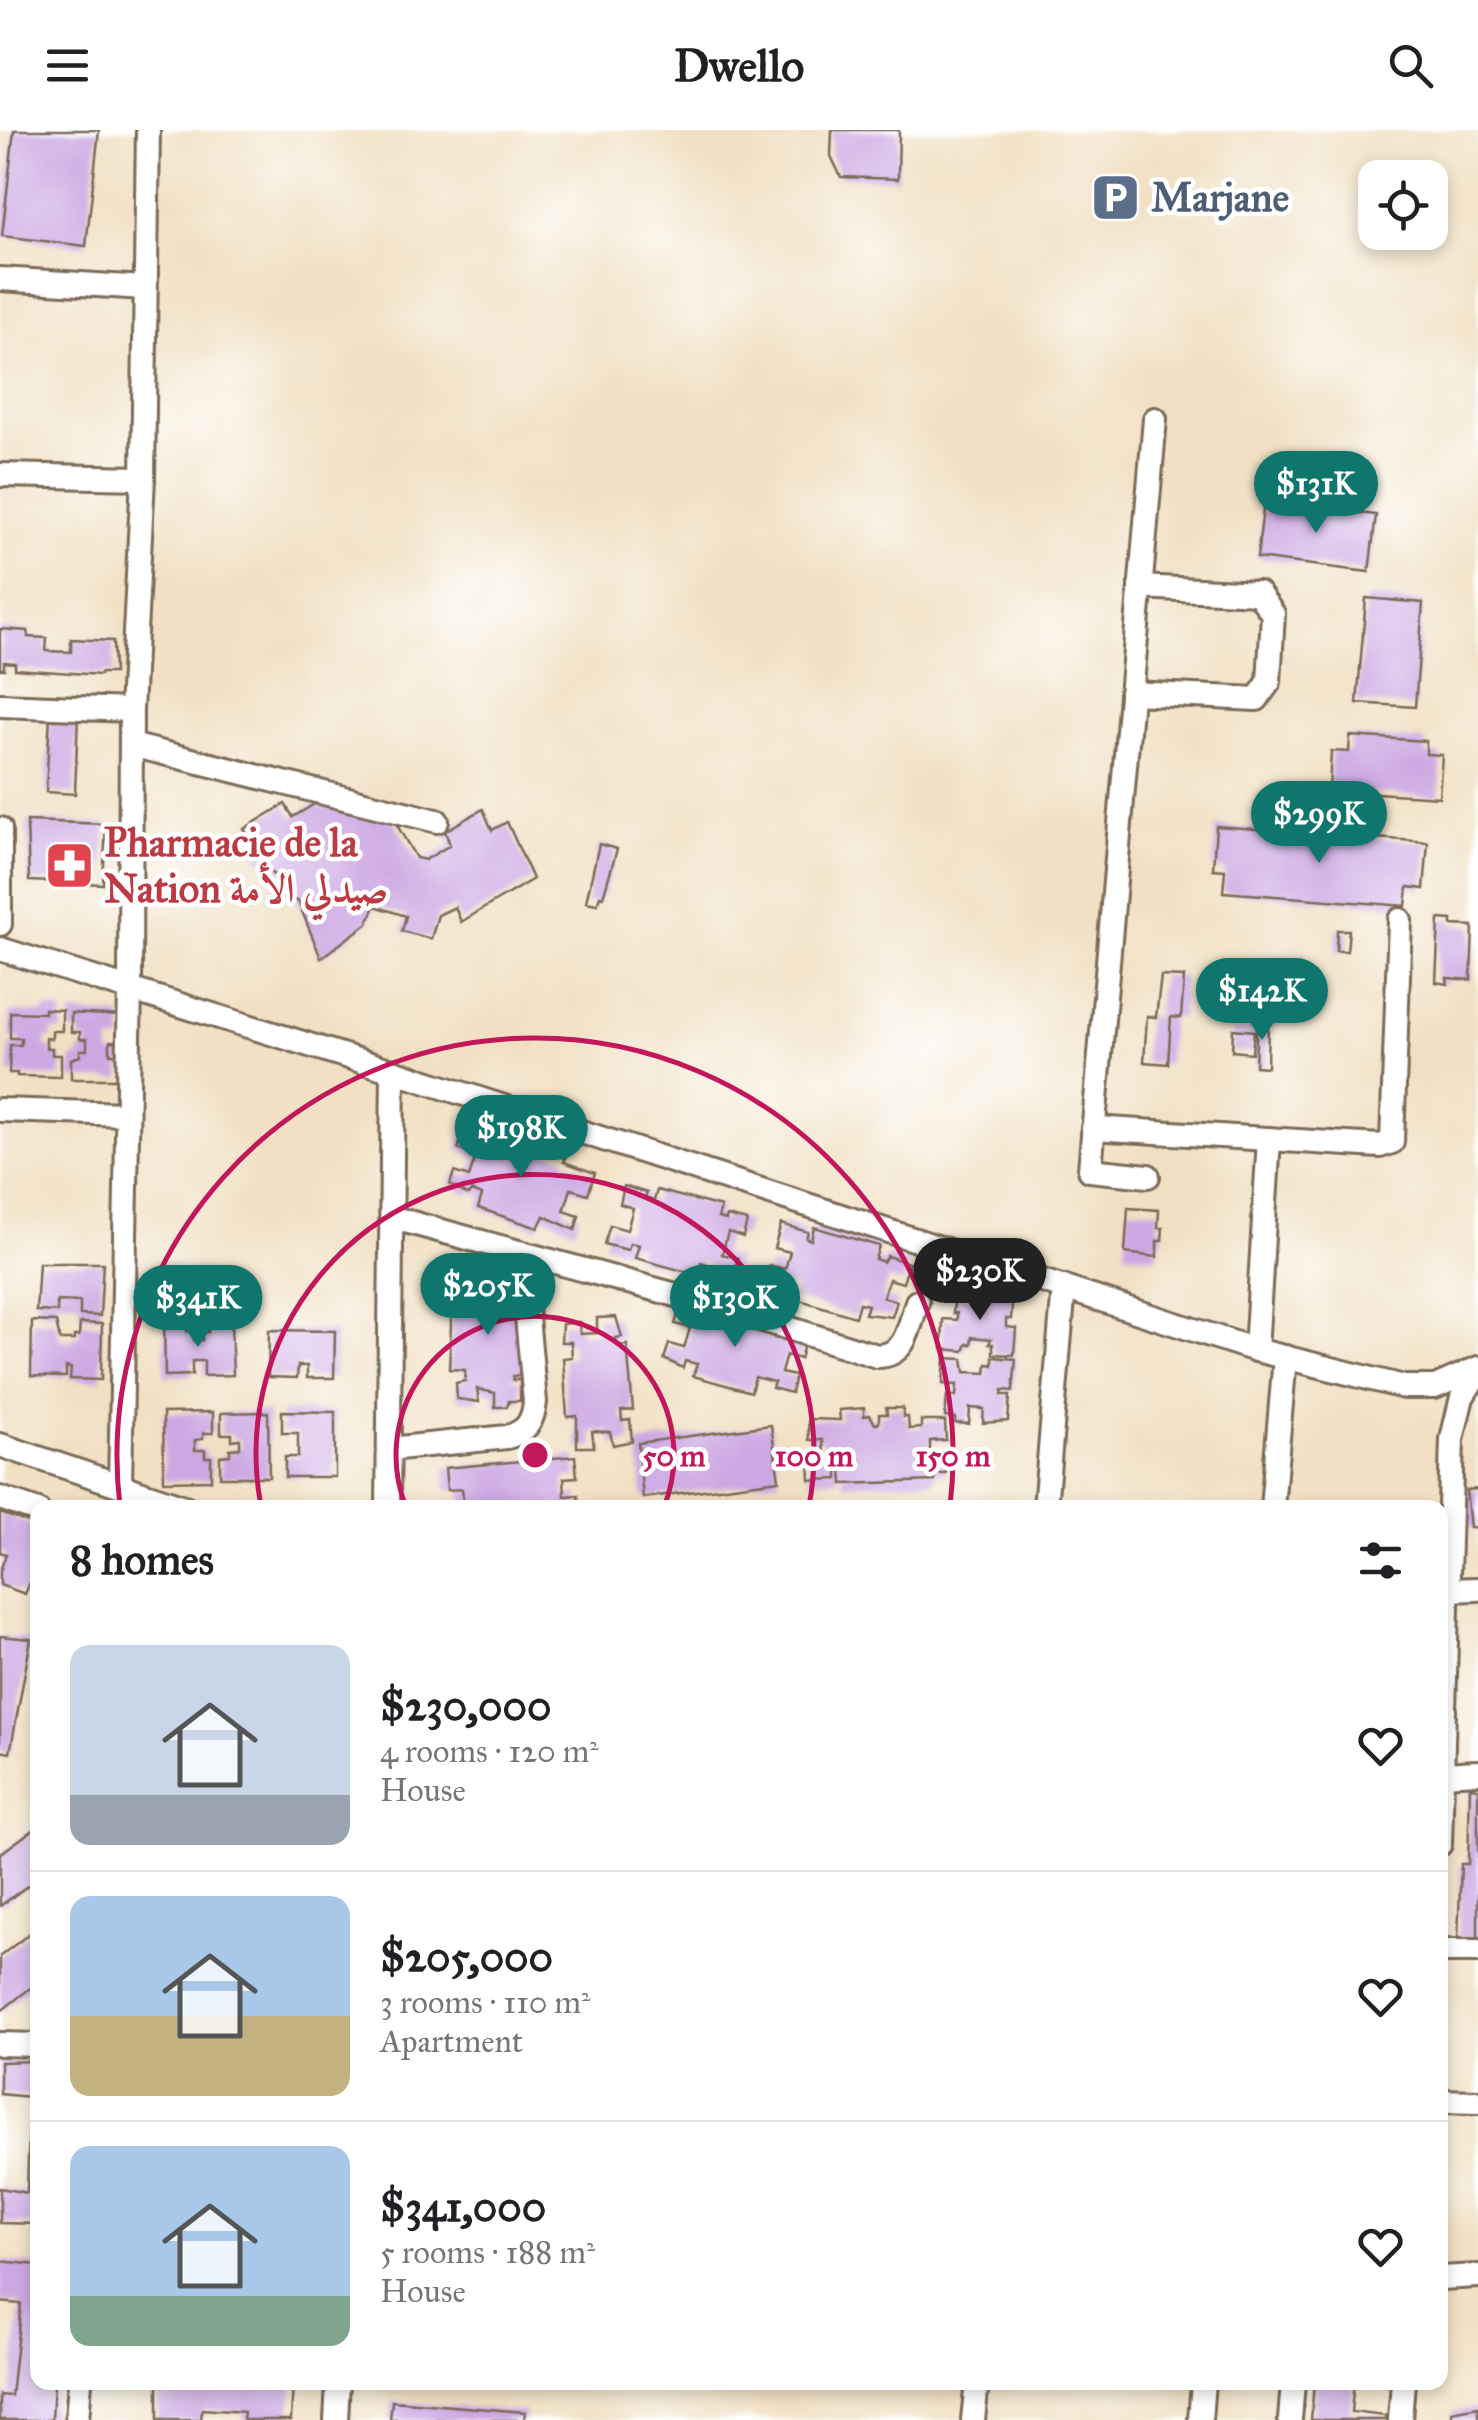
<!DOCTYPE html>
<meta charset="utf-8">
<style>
:root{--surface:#fff;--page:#f6f6f6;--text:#202124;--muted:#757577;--line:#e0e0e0;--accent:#0f766e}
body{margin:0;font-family:"IM FELL Great Primer",Amiri,serif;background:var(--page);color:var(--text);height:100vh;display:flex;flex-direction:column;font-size:38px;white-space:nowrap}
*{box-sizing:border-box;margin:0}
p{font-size:32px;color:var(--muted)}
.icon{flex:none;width:55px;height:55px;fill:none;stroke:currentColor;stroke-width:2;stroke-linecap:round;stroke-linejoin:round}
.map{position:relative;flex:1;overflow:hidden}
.drawer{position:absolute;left:30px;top:1370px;width:1418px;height:890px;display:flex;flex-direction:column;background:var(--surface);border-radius:20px;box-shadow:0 5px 15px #0003}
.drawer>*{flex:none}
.tools{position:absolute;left:1358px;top:30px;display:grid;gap:20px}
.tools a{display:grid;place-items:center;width:90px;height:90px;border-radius:20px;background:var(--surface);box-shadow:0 5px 15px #0003;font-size:50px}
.price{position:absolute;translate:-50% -85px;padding:0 22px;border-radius:35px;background:var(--accent);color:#fff;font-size:32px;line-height:65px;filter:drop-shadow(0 2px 5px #0008)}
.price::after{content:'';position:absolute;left:50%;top:60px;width:30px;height:22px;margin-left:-15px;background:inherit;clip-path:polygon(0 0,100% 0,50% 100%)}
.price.active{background:#222;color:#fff}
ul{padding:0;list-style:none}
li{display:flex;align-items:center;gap:30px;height:250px;padding:0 40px}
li+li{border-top:2px solid var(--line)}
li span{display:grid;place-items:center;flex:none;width:280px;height:200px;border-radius:20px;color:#555}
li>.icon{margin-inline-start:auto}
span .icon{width:120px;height:120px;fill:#fffc;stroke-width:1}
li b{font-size:42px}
h2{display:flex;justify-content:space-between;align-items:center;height:120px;padding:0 40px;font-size:42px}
header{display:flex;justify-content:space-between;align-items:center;height:130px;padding:0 40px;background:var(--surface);font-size:45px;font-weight:700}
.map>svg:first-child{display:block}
.building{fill:#cca8e3}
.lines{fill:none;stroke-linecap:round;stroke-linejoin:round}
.minor-casing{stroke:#7b6a58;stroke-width:28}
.minor{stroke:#fff;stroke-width:22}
.ring{fill:none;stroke:#c2185b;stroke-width:5}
.labels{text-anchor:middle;stroke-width:9;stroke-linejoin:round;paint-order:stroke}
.service-label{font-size:40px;font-weight:bold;fill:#4e5e75;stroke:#fff;text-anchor:start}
.health-label{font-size:40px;font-weight:bold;fill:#be3a42;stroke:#fff;text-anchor:start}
.centre{fill:#c2185b;stroke:#fff;stroke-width:5}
.ring-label{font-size:30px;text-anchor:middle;font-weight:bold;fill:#c2185b;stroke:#fff;stroke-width:9;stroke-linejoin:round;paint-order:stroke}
</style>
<header><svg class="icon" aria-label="menu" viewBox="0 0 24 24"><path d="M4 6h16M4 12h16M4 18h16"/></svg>Dwello<svg class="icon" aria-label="search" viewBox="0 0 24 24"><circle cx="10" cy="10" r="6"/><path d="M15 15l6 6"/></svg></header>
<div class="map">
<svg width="1478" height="2290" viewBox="0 0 1478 2290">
<rect width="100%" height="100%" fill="#fff"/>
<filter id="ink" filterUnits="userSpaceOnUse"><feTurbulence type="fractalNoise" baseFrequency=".01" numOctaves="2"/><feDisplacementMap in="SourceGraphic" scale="20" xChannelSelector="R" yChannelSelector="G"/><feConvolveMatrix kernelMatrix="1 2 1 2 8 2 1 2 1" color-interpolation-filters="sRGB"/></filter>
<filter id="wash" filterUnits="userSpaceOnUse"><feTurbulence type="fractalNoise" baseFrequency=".0048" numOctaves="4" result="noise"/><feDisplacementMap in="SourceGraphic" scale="40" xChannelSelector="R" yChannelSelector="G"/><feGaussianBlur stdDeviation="2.25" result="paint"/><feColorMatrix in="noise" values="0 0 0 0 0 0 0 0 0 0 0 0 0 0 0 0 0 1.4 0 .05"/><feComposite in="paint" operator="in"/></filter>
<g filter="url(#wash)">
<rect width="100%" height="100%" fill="#f1e0c3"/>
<g id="blocks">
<!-- building -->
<g class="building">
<polygon points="14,0 99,0 86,116 2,106"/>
<polygon points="832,0 899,0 898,49 841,47 831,26"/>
<polygon points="1264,371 1376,385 1369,442 1257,428"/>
<polygon points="1366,468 1423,473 1415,577 1357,573"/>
<polygon points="0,499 28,501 28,507 47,508 46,521 71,522 71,509 113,511 114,543 100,543 100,545 15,539 15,533 4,532 4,539 0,539"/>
<polygon points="50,583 78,584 75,664 46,662"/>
<polygon points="1350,606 1426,611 1426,624 1442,625 1439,667 1329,660 1331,621 1349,622"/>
<polygon points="328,671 394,690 416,728 425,730 450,715 445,701 483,679 492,700 507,692 533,749 461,792 455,777 438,785 431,809 402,801 406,786 375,776 368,793 321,828 298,771 272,766 277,746 272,744 265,729 260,731 244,699 285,674 293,687 316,673 326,676"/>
<polygon points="27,691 106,694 103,754 29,751"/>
<polygon points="1216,696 1428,712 1424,759 1408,757 1406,776 1223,762 1225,740 1213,739"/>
<polygon points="599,714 617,719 603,767 600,766 597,774 586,772"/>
<polygon points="1439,789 1452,790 1452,795 1473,796 1471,850 1447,848 1448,854 1436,852"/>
<polygon points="1337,800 1349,800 1347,821 1336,821"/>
<polygon points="1161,846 1184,847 1181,888 1171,887 1168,934 1144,932 1147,886 1156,887"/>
<polygon points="1261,865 1278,866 1277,881 1259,880"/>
<polygon points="44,879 62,880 62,901 52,901 52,909 46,908 46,918 52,918 52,925 61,925 61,947 17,946 17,943 9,943 10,915 21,915 21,908 10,908 10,882 44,883"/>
<polygon points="71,883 122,886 122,912 110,911 110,924 122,924 121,949 71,949 71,929 80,926 80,920 87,920 87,909 80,909 80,902 71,902"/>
<polygon points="1257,888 1268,889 1267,937 1255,936"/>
<polygon points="1233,899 1254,901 1252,923 1232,921"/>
<polygon points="465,999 493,1010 491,1016 496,1018 500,1005 566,1028 564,1032 595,1043 588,1064 571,1059 564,1081 579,1086 575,1100 544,1086 538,1098 478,1078 482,1065 471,1061 468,1065 450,1055 454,1042 469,1047 476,1026 458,1019"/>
<polygon points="624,1056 647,1063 645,1068 654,1071 657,1060 721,1077 718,1088 726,1090 727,1086 747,1091 743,1107 728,1102 722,1124 738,1128 733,1145 709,1142 711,1135 701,1132 698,1145 635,1128 639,1115 630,1113 628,1120 604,1114 610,1095 627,1100 633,1078 620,1074"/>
<polygon points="1128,1078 1159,1080 1158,1098 1163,1098 1162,1111 1157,1111 1157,1127 1125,1123"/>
<polygon points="781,1094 808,1102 806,1108 811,1110 814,1097 879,1116 875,1129 883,1132 887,1126 909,1133 903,1153 889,1149 883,1167 897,1171 892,1187 865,1184 868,1175 859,1173 855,1187 793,1168 796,1157 787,1155 786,1160 764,1154 770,1135 785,1139 790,1122 774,1118"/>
<polygon points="39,1133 103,1133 100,1186 80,1185 80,1172 57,1171 57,1182 36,1181"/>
<polygon points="455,1142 481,1146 481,1156 493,1156 494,1146 517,1146 527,1246 513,1246 513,1250 520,1250 520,1271 509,1271 507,1277 495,1277 495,1263 477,1259 479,1272 457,1269 456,1253 465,1251 465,1240 449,1239 452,1172 465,1173 453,1169"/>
<polygon points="955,1160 977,1161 976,1174 989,1175 990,1162 1013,1164 1011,1189 1006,1189 1006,1197 1016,1198 1014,1225 993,1224 993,1214 989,1214 991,1209 972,1207 971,1214 967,1214 964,1221 942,1219 943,1189 957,1190 957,1183 953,1183"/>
<polygon points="680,1177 705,1180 702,1188 710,1190 713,1179 777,1196 774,1208 778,1209 781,1200 806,1207 800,1229 786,1225 781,1243 795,1246 791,1263 772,1258 774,1252 755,1247 751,1262 693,1246 697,1234 685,1231 683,1238 664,1229 669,1214 684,1218 690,1198 675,1194"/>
<polygon points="616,1187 622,1207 615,1208 619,1216 627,1215 633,1280 621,1281 622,1291 630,1290 632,1311 613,1315 610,1302 592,1301 594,1317 577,1317 577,1286 567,1287 563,1228 572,1227 571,1212 561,1212 562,1194 579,1192 580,1204 597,1203 597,1188"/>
<polygon points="32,1191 56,1192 60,1210 74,1210 74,1206 79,1206 80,1193 102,1194 101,1250 70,1249 71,1238 66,1237 66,1247 31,1246"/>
<polygon points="164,1194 187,1194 187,1201 194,1200 194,1210 202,1210 202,1202 208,1202 208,1194 231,1194 233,1245 204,1246 204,1231 192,1231 192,1245 165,1246"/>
<polygon points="269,1200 335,1201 334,1248 307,1248 307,1236 298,1236 297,1248 268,1247"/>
<polygon points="993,1227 1016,1229 1013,1261 1003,1260 1002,1265 1010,1265 1008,1291 983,1293 984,1279 970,1278 969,1294 955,1293 955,1288 945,1287 947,1266 956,1266 957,1255 943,1254 945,1228 963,1229 965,1242 986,1243 987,1234 993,1235"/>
<polygon points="864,1278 864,1286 870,1285 875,1294 879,1293 879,1284 887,1284 886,1278 903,1278 903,1287 908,1287 909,1299 921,1298 921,1291 945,1291 946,1310 930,1311 930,1326 945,1325 946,1344 935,1344 935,1351 843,1354 842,1340 838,1341 838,1349 810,1350 809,1327 824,1326 823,1310 809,1310 808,1289 840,1290 839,1280"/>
<polygon points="282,1281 335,1282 335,1347 285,1347 285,1327 298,1327 298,1303 282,1303"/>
<polygon points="213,1282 213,1303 203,1303 203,1309 195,1310 195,1320 205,1320 205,1327 211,1327 211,1350 164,1351 163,1283"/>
<polygon points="268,1282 269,1347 220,1347 220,1326 230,1325 230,1319 240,1318 240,1309 232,1310 232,1304 221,1304 221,1283"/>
<polygon points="771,1295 779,1350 643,1368 638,1313"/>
<polygon points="575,1326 577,1347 564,1348 565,1366 578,1365 579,1378 464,1378 462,1359 447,1360 445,1338"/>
<polygon points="1478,1359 1478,1399 1470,1398 1466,1360"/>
<polygon points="0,1383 38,1396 38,1434 25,1464 0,1455 0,1441 6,1424 0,1422"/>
<polygon points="0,1506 31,1509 10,1623 0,1621"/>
<polygon points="1470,1657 1478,1658 1478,1809 1458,1808 1461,1734 1468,1734"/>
<polygon points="38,1696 38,1748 0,1776 0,1724"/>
<polygon points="38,1797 38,1852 0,1882 0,1826"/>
<polygon points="38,1931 38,2094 0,2093 0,2058 27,2063 30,1967 0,1964 0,1932"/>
<polygon points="0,2131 38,2135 38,2252 54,2252 52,2290 0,2290 0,2265 11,2266 21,2174 0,2172"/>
<polygon points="158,2252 293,2252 291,2290 243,2290 244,2282 202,2279 201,2290 158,2290"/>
<polygon points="1314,2252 1354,2252 1351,2282 1386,2286 1386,2290 1311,2290"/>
<polygon points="392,2271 525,2282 524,2290 390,2290"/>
<polygon points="1478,2277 1478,2290 1454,2290 1452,2282"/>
</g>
</g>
</g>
<g filter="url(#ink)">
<use href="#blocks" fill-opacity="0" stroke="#7b6a58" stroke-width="2.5"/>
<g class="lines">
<defs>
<g id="minor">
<polyline points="0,149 145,158"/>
<polyline points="0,345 143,348"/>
<polyline points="1131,563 1257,569 1269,552 1273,484 1258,463 1140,457"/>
<polyline points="0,575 131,580"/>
<polyline points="131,615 437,691"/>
<polyline points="0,699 0,794"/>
<polyline points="0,819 393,941 1256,1220 1404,1257 1435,1257 1478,1238"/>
<polyline points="0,980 126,984"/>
<polyline points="1093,998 1380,1016 1392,1012 1400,790"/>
<polyline points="1148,1046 1090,1040 1155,289"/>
<path d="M394,1088L731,1180L877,1226C907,1226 909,1196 917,1172"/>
<polyline points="1256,1220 1269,1009"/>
<polyline points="0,1315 187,1378"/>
<path d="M389,1319L507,1307C526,1302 533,1292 535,1272L521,1123"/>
<polyline points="120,1355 130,858 131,580 143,348 148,0"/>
<polyline points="0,1368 38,1381"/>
<polyline points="388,1378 393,941"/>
<polyline points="1045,1378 1064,1157"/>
<polyline points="1272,1378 1285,1227"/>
<polyline points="1446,1460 1478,1459"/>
<polyline points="1442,1644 1478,1642"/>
<polyline points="1440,1714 1452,1309 1462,1267 1478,1242"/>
<polyline points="1440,1821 1478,1821"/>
<polyline points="0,1914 38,1915"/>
<polyline points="1440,1971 1478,1972"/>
<polyline points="1440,2148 1478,2146"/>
<polyline points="77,2290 80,2252"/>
<polyline points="336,2290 338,2252"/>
<polyline points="973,2290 977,2252"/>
<polyline points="1200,2290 1203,2252"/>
<polyline points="1290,2290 1293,2252"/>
<polyline points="1400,2290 1403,2252"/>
</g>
</defs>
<!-- minor casing -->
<use href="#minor" class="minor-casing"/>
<!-- minor -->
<use href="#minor" class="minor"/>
</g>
</g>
<!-- distance rings -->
<g class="ring">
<path d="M406 1377A139 139 0 1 1 664 1377"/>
<path d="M261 1376A279 279 0 1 1 809 1376"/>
<path d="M120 1376A418 418 0 1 1 950 1376"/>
</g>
<!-- icons -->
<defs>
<symbol id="parking-square" viewBox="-11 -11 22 22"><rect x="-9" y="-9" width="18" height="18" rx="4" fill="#5c6f8a" stroke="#fff"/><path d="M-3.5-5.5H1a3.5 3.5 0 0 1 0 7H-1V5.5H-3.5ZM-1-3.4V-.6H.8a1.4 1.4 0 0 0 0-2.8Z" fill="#fff"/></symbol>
<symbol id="pharmacy-square" viewBox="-11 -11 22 22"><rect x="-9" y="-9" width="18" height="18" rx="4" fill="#e0444e" stroke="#fff"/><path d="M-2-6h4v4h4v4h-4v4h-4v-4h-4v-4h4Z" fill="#fff"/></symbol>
</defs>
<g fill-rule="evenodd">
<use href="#parking-square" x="1088" y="40" width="55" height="55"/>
<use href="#pharmacy-square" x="42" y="708" width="55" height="55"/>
</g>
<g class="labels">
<!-- service labels -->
<g class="service-label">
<text x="1151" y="81">Marjane</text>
</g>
<!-- health labels -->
<g class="health-label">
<text x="104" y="726">Pharmacie de la<tspan x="104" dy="46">Nation صيدلي الأمة</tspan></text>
</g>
</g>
<circle cx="535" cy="1325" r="15" class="centre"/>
<g class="ring-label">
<text x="674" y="1336">50 m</text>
<text x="814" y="1336">100 m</text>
<text x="953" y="1336">150 m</text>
</g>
</svg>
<div class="tools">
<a><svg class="icon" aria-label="locate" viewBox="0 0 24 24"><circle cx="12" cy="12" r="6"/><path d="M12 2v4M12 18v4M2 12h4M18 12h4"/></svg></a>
</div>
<b class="price" style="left:1316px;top:406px">$131K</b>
<b class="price" style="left:1319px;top:736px">$299K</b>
<b class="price" style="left:1262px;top:913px">$142K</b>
<b class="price" style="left:521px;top:1050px">$198K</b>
<b class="price active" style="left:980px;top:1193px">$230K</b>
<b class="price" style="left:488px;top:1208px">$205K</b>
<b class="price" style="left:198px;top:1220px">$341K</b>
<b class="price" style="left:735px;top:1220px">$130K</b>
<section class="drawer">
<h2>8 homes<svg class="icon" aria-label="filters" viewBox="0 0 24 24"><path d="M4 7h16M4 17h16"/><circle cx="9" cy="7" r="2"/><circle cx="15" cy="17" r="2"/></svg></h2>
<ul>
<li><span style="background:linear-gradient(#c9d6e8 75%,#9aa5b1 0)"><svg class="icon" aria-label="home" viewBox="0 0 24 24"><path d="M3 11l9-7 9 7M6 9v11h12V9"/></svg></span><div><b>$230,000</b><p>4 rooms · 120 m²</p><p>House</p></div><svg class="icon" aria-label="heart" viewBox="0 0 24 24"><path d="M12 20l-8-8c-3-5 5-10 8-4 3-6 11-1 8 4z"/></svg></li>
<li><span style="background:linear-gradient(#a9c7e8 60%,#c2b280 0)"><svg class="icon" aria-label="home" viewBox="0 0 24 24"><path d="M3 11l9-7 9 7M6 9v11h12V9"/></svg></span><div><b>$205,000</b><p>3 rooms · 110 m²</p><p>Apartment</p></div><svg class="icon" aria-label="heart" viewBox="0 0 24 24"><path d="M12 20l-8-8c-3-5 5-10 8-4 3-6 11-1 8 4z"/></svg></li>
<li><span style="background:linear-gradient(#a9c7e8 75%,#7fa58c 0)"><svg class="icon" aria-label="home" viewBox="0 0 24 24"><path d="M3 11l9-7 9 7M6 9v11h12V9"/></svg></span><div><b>$341,000</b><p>5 rooms · 188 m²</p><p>House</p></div><svg class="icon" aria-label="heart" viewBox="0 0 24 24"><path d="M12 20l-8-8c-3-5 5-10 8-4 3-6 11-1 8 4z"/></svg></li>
</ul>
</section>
</div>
